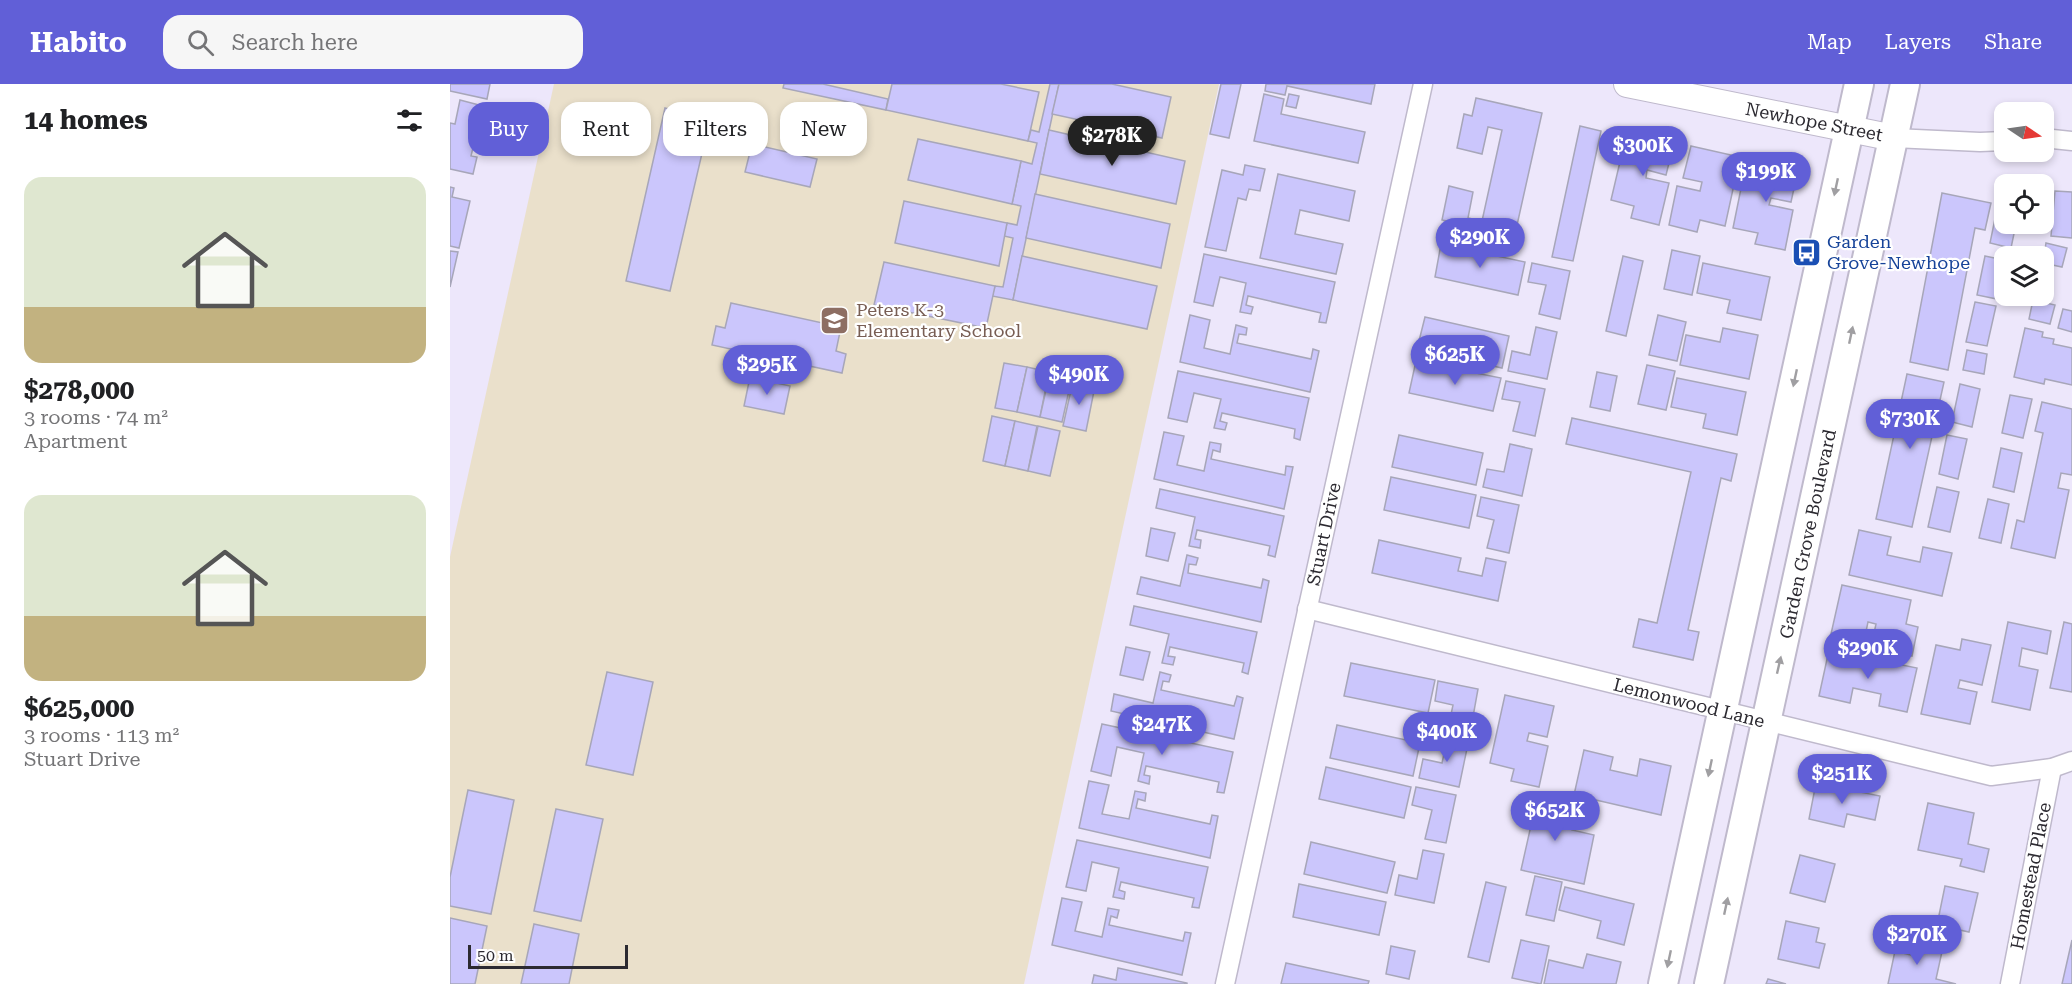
<!DOCTYPE html>
<meta charset="utf-8">
<style>
:root{--surface:#fff;--page:#f6f6f6;--text:#202124;--muted:#757577;--accent:#615fd7}
body{margin:0;font-family:"Roboto Serif",serif;background:var(--page);color:var(--text);height:100vh;display:flex;flex-direction:column;font-size:22px;white-space:nowrap}
*{box-sizing:border-box;margin:0}
p{font-size:20px;color:var(--muted)}
.icon{flex:none;width:33px;height:33px;fill:none;stroke:currentColor;stroke-width:2;stroke-linecap:round;stroke-linejoin:round}
.map{position:relative;flex:1;overflow:hidden}
.details{display:flex;flex-direction:column;background:var(--surface);width:450px}
.details>*{flex:none}
.hud{position:absolute;left:18px;top:18px;width:570px;height:54px;display:flex;gap:12px}
.needle{width:39px;rotate:103deg}
.tools{position:absolute;left:1544px;top:18px;display:grid;gap:12px}
.tools a{display:grid;place-items:center;width:60px;height:60px;border-radius:12px;background:var(--surface);box-shadow:0 3px 9px #0003;font-size:30px}
.scale{position:absolute;left:18px;bottom:15px;width:160px;box-sizing:border-box;padding-left:6px;border:3px solid #2c2a31;border-top:0;font-size:16px;line-height:21px;white-space:nowrap;color:#2c2a31;-webkit-text-stroke:4px #fff;paint-order:stroke}
.price{position:absolute;translate:-50% -51px;padding:0 14px;border-radius:21px;background:var(--accent);color:#fff;font-size:20px;line-height:39px;filter:drop-shadow(0 2px 3px #0008)}
.price::after{content:'';position:absolute;left:50%;top:36px;width:18px;height:14px;margin-left:-9px;background:inherit;clip-path:polygon(0 0,100% 0,50% 100%)}
.price.on{background:#222;color:#fff}
ul{padding:0;list-style:none}
li{display:grid;align-content:center;gap:12px;height:318px;padding:0 24px}
li span{display:grid;place-items:center;height:186px;border-radius:18px;color:#555}
li>.icon{margin-inline-start:auto}
span .icon{width:108px;height:108px;fill:#fffc;stroke-width:1}
li b{font-size:26px}
h2{display:flex;justify-content:space-between;align-items:center;height:72px;padding:0 24px;font-size:26px}
.chip{padding:0 21px;border-radius:18px;background:var(--surface);box-shadow:0 3px 9px #0003;font-size:21px;line-height:54px}
.chip.on{background:var(--accent);color:#fff}
header{display:flex;align-items:center;gap:36px;box-sizing:border-box;height:84px;padding:0 30px;background:var(--accent);color:#fff}
header strong{font-size:28px}
nav{display:flex;gap:33px;margin-inline-start:auto;font-size:21px}
.search{width:420px;height:54px;background:var(--page);display:flex;align-items:center;gap:15px;box-sizing:border-box;padding:0 21px;border-radius:18px;color:var(--muted);font-size:22px}
main{display:flex;flex:1;min-height:0}
.map>svg:first-child{display:block}
.education{fill:#eae0cb}
.building{fill:#cbc6fc;stroke:#a7a6b9;stroke-width:1.5}
.lines{fill:none;stroke-linecap:round;stroke-linejoin:round}
.street-casing{stroke:#bfb9cc;stroke-width:21}
.secondary-casing{stroke:#bfb9cc;stroke-width:28}
.primary-casing{stroke:#bfb9cc;stroke-width:32}
.street{stroke:#fff;stroke-width:18}
.secondary{stroke:#fff;stroke-width:26}
.primary{stroke:#fff;stroke-width:28}
.oneway{fill:#a09fa2}
.labels{text-anchor:middle;stroke-width:4.5;stroke-linejoin:round;paint-order:stroke}
.street-label{font-size:18px;fill:#2c2a31;stroke:#fff}
.transit-label{font-size:18px;fill:#164399;stroke:#fff;text-anchor:start}
.education-label{font-size:18px;fill:#785e54;stroke:#fff;text-anchor:start}
</style>
<header>
<strong>Habito</strong>
<div class="search"><svg class="icon" aria-label="search" viewBox="0 0 24 24"><circle cx="10" cy="10" r="6"/><path d="M15 15l6 6"/></svg>Search here</div>
<nav><a>Map</a><a>Layers</a><a>Share</a></nav>
</header>
<main>
<section class="details">
<h2>14 homes<svg class="icon" aria-label="filters" viewBox="0 0 24 24"><path d="M4 7h16M4 17h16"/><circle cx="9" cy="7" r="2"/><circle cx="15" cy="17" r="2"/></svg></h2>
<ul>
<li><span style="background:linear-gradient(#dfe7d0 70%,#c2b280 0)"><svg class="icon" aria-label="home" viewBox="0 0 24 24"><path d="M3 11l9-7 9 7M6 9v11h12V9"/></svg></span><div><b>$278,000</b><p>3 rooms · 74 m²</p><p>Apartment</p></div></li>
<li><span style="background:linear-gradient(#dfe7d0 65%,#c2b280 0)"><svg class="icon" aria-label="home" viewBox="0 0 24 24"><path d="M3 11l9-7 9 7M6 9v11h12V9"/></svg></span><div><b>$625,000</b><p>3 rooms · 113 m²</p><p>Stuart Drive</p></div></li>
</ul>
</section>
<div class="map">
<svg width="1622" height="900" viewBox="0 0 1622 900">
<rect width="100%" height="100%" fill="#ede7fb"/>
<!-- education -->
<polygon class="education" points="104,0 769,0 574,900 0,900 0,473"/>
<!-- building -->
<g class="building">
<polygon points="0,0 40,0 37,15 0,7"/>
<polygon points="334,0 373,0 438,15 436,26 333,4"/>
<polygon points="442,0 551,0 589,8 578,57 436,26"/>
<polygon points="600,0 609,0 563,216 542,212 545,202 553,203 563,154 554,152 557,139 567,141 571,122 562,120 571,77 582,80 587,59 578,57 581,46 589,48"/>
<polygon points="609,0 662,0 721,13 712,54 602,30"/>
<polygon points="771,0 791,0 779,54 760,50"/>
<polygon points="816,0 925,0 921,20 837,2 835,11 815,7"/>
<polygon points="814,10 834,15 831,30 915,48 908,79 804,57"/>
<polygon points="839,10 849,12 846,24 836,22"/>
<polygon points="1026,14 1092,29 1061,168 993,153 997,137 992,136 999,102 1023,108 1018,134 1032,137 1052,46 1038,43 1032,70 1007,64 1014,30 1022,32"/>
<polygon points="10,16 33,22 21,72 27,73 23,90 0,85 0,39 5,40"/>
<polygon points="215,24 260,35 220,207 176,197"/>
<polygon points="1130,42 1151,47 1123,177 1102,173"/>
<polygon points="599,46 735,77 726,120 590,90"/>
<polygon points="1177,48 1224,59 1216,91 1197,86 1196,94 1219,99 1209,141 1181,134 1184,122 1161,116"/>
<polygon points="468,55 571,77 562,120 458,96"/>
<polygon points="302,60 367,75 360,103 295,88"/>
<polygon points="1241,62 1290,73 1275,142 1250,136 1247,148 1219,141 1227,102 1250,107 1252,98 1233,94"/>
<polygon points="1297,75 1348,86 1341,118 1321,114 1319,121 1343,126 1335,166 1305,160 1308,149 1283,144"/>
<polygon points="795,81 815,85 810,107 799,105 796,116 788,114 776,167 755,163 772,86 793,91"/>
<polygon points="828,90 905,107 899,137 850,126 845,150 893,160 886,190 810,174"/>
<polygon points="0,103 4,104 2,113 20,117 9,164 0,162"/>
<polygon points="1605,107 1622,108 1622,154 1601,152"/>
<polygon points="1492,109 1541,119 1535,146 1525,144 1498,286 1460,278"/>
<polygon points="585,110 720,140 711,184 576,154"/>
<polygon points="454,117 557,139 549,182 445,159"/>
<polygon points="1548,120 1554,121 1554,140 1566,140 1561,164 1540,159"/>
<polygon points="1596,159 1617,164 1612,183 1593,179"/>
<polygon points="991,160 1075,178 1068,211 985,193"/>
<polygon points="1222,166 1250,172 1242,211 1214,205"/>
<polygon points="0,167 8,168 0,203"/>
<polygon points="754,170 885,198 876,239 869,238 871,229 798,212 796,221 803,223 801,230 790,228 796,199 770,193 763,222 744,218"/>
<polygon points="572,172 707,202 697,245 563,216"/>
<polygon points="1173,172 1193,177 1176,252 1156,247"/>
<polygon points="1535,172 1554,176 1547,215 1527,211"/>
<polygon points="434,178 545,202 536,244 424,221"/>
<polygon points="1082,179 1120,187 1110,235 1089,230 1096,201 1078,198"/>
<polygon points="1253,179 1320,193 1311,236 1277,229 1280,216 1247,209"/>
<polygon points="1583,216 1605,221 1600,240 1579,235"/>
<polygon points="1525,218 1546,222 1537,262 1516,258"/>
<polygon points="281,219 391,243 386,267 396,270 392,289 262,261 266,242 275,244"/>
<polygon points="1613,225 1622,227 1622,248 1608,244"/>
<polygon points="740,231 760,236 754,264 780,270 786,241 797,244 796,251 789,250 787,259 861,275 863,265 869,267 860,308 730,278"/>
<polygon points="1208,231 1236,238 1227,277 1199,271"/>
<polygon points="975,233 1059,252 1052,284 967,265"/>
<polygon points="1086,243 1107,248 1097,295 1058,287 1062,267 1080,271"/>
<polygon points="1273,244 1308,251 1299,295 1230,281 1236,251 1270,258"/>
<polygon points="1575,244 1593,248 1592,253 1604,255 1603,260 1622,264 1622,301 1595,295 1594,300 1564,293"/>
<polygon points="1517,266 1537,270 1534,290 1513,286"/>
<polygon points="966,277 1051,294 1043,327 959,309"/>
<polygon points="554,279 577,283 567,328 545,324"/>
<polygon points="1197,281 1225,287 1216,326 1188,320"/>
<polygon points="577,283 599,288 590,333 567,328"/>
<polygon points="728,287 859,314 850,356 844,354 845,345 772,329 770,337 777,339 775,346 764,344 771,315 744,309 737,338 718,334"/>
<polygon points="600,288 622,293 612,338 590,333"/>
<polygon points="1147,288 1167,292 1160,327 1140,323"/>
<polygon points="1457,290 1494,298 1462,443 1426,435"/>
<polygon points="300,293 340,302 334,330 294,322"/>
<polygon points="1227,294 1296,308 1287,351 1253,344 1256,330 1221,323"/>
<polygon points="623,297 645,302 636,347 613,342"/>
<polygon points="1056,297 1095,305 1085,352 1063,347 1070,318 1052,315"/>
<polygon points="1510,300 1530,305 1522,343 1502,338"/>
<polygon points="1560,311 1582,315 1573,354 1552,349"/>
<polygon points="1592,318 1622,325 1622,391 1611,389 1608,404 1619,406 1605,474 1561,464 1567,436 1574,438 1593,349 1585,347"/>
<polygon points="542,332 565,337 555,382 533,377"/>
<polygon points="1122,334 1287,370 1281,397 1271,394 1238,546 1249,548 1243,576 1183,563 1189,535 1207,539 1241,388 1116,360"/>
<polygon points="565,337 587,342 578,387 555,382"/>
<polygon points="588,342 610,347 600,392 578,387"/>
<polygon points="714,348 734,352 727,381 754,387 760,358 771,360 770,368 763,366 761,375 835,391 836,382 843,383 834,425 704,395"/>
<polygon points="949,351 1033,369 1026,401 942,383"/>
<polygon points="1497,351 1517,355 1508,395 1489,390"/>
<polygon points="1060,360 1082,365 1072,412 1033,403 1037,385 1054,388"/>
<polygon points="1551,364 1572,369 1564,408 1543,403"/>
<polygon points="941,393 1026,411 1019,444 934,426"/>
<polygon points="1487,403 1509,408 1500,448 1478,443"/>
<polygon points="710,405 834,432 825,473 818,471 820,462 747,446 745,455 751,456 750,464 739,462 745,433 706,424"/>
<polygon points="1031,413 1069,421 1059,469 1037,464 1044,436 1027,432"/>
<polygon points="1538,415 1559,420 1551,459 1529,454"/>
<polygon points="701,444 725,449 718,477 696,472"/>
<polygon points="1409,446 1441,453 1437,471 1470,478 1473,463 1502,469 1492,512 1399,491"/>
<polygon points="929,456 1011,474 1008,487 1032,492 1036,474 1056,478 1048,517 922,489"/>
<polygon points="737,471 748,474 746,481 739,480 738,489 811,504 813,495 819,497 811,538 687,510 691,493 730,502"/>
<polygon points="1392,501 1461,516 1456,540 1468,543 1462,572 1421,563 1426,540 1418,538 1414,557 1381,550"/>
<polygon points="684,522 807,548 798,590 792,588 794,579 720,563 718,572 725,573 723,581 712,579 719,550 680,541"/>
<polygon points="1558,538 1601,547 1597,570 1572,564 1569,582 1588,586 1580,626 1542,618"/>
<polygon points="1614,538 1622,540 1622,608 1600,604"/>
<polygon points="1512,555 1541,561 1532,601 1510,596 1508,604 1527,608 1520,640 1471,630 1486,561 1510,566"/>
<polygon points="676,563 700,568 693,596 670,591"/>
<polygon points="1379,566 1467,584 1457,628 1429,622 1431,610 1403,604 1400,619 1369,612"/>
<polygon points="901,579 985,596 978,629 894,612"/>
<polygon points="157,588 203,598 183,691 136,681"/>
<polygon points="710,588 721,591 719,598 713,597 711,606 784,622 787,612 793,614 784,655 661,627 664,610 703,619"/>
<polygon points="988,597 1028,605 1021,644 999,640 1003,621 985,617"/>
<polygon points="1055,611 1104,622 1097,653 1079,649 1077,657 1098,662 1089,703 1061,697 1064,685 1040,679"/>
<polygon points="652,640 783,668 774,709 767,708 769,698 696,682 694,691 700,692 699,700 688,697 694,669 667,663 661,692 641,687"/>
<polygon points="887,641 970,659 963,692 880,674"/>
<polygon points="998,651 1019,655 1009,703 969,694 973,675 992,679"/>
<polygon points="1134,666 1163,673 1160,686 1187,692 1190,675 1221,682 1211,731 1124,711"/>
<polygon points="876,683 961,703 954,734 869,715"/>
<polygon points="639,697 659,701 652,730 679,735 685,707 696,709 695,717 688,715 686,724 760,740 762,731 768,732 760,774 629,744"/>
<polygon points="1366,699 1430,712 1425,736 1397,730 1394,743 1359,735"/>
<polygon points="966,703 1006,711 996,759 975,755 982,726 962,721"/>
<polygon points="18,706 64,716 41,830 0,822 0,793"/>
<polygon points="1074,714 1127,725 1122,746 1144,751 1134,800 1071,786 1082,737 1070,735"/>
<polygon points="1478,719 1524,729 1518,760 1539,765 1534,788 1510,782 1512,775 1468,766"/>
<polygon points="106,725 153,735 131,837 84,827"/>
<polygon points="627,756 758,783 749,824 742,823 744,814 671,798 669,806 675,808 674,815 663,813 669,784 642,778 636,807 616,803"/>
<polygon points="861,758 945,778 937,809 854,790"/>
<polygon points="973,766 994,770 984,819 945,811 949,791 967,795"/>
<polygon points="1350,771 1385,780 1375,818 1340,809"/>
<polygon points="1085,792 1112,798 1104,837 1076,831"/>
<polygon points="1036,798 1056,803 1039,878 1018,873"/>
<polygon points="849,800 936,818 929,851 843,833"/>
<polygon points="1495,802 1528,809 1519,848 1487,841"/>
<polygon points="1115,803 1184,820 1174,861 1147,854 1151,837 1109,826"/>
<polygon points="612,814 632,818 625,847 652,853 658,824 669,826 667,834 661,832 659,841 733,857 735,848 741,849 732,891 602,861"/>
<polygon points="0,834 37,842 25,900 0,900"/>
<polygon points="1336,837 1369,844 1366,858 1375,860 1369,884 1328,875"/>
<polygon points="84,840 129,850 119,900 71,900"/>
<polygon points="1071,856 1099,862 1091,900 1062,894"/>
<polygon points="1622,856 1622,900 1612,900"/>
<polygon points="1464,857 1493,863 1486,895 1506,900 1438,900 1445,867 1461,871"/>
<polygon points="941,862 965,867 959,895 936,890"/>
<polygon points="1137,870 1171,878 1166,900 1094,900 1099,876 1133,884"/>
<polygon points="836,879 919,897 918,900 831,900"/>
<polygon points="668,884 737,899 737,900 642,900 644,891 666,896"/>
<polygon points="1318,895 1336,900 1316,900"/>
</g>
<g class="lines">
<defs>
<g id="street">
<polyline points="1444,54 1530,58 1554,57"/>
<polyline points="1593,54 1622,57"/>
<polyline points="857,525 1541,692 1602,684 1622,677"/>
<polyline points="775,900 973,0"/>
<polyline points="1560,900 1602,684"/>
</g>
<polyline id="secondary" points="1177,0 1444,54"/>
<g id="primary">
<polyline points="1213,900 1409,0"/>
<polyline points="1259,900 1455,0"/>
</g>
</defs>
<!-- street casing -->
<use href="#street" class="street-casing"/>
<!-- secondary casing -->
<use href="#secondary" class="secondary-casing"/>
<!-- primary casing -->
<use href="#primary" class="primary-casing"/>
<!-- street -->
<use href="#street" class="street"/>
<!-- secondary -->
<use href="#secondary" class="secondary"/>
<!-- primary -->
<use href="#primary" class="primary"/>
</g>
<!-- one-way arrows -->
<defs><path id="oneway-solid" d="M-6-.8H1V-3.2L6.5 0L1 3.2V.8H-6Z" transform="scale(1.5)"/></defs>
<g class="oneway">
<use href="#oneway-solid" transform="translate(1386 103) rotate(102)"/>
<use href="#oneway-solid" transform="translate(1401 251) rotate(-78)"/>
<use href="#oneway-solid" transform="translate(1345 294) rotate(102)"/>
<use href="#oneway-solid" transform="translate(1329 581) rotate(-77)"/>
<use href="#oneway-solid" transform="translate(1260 684) rotate(102)"/>
<use href="#oneway-solid" transform="translate(1276 822) rotate(-78)"/>
<use href="#oneway-solid" transform="translate(1219 875) rotate(102)"/>
</g>
<!-- icons -->
<defs>
<symbol id="bus-square" viewBox="-11 -11 22 22"><rect x="-9" y="-9" width="18" height="18" rx="4" fill="#1a4fb4" stroke="#fff"/><path d="M-5-6H5V4H4V6H2V4H-2V6H-4V4H-5ZM-3.5-4V0h7V-4ZM-3.5 1.2v1.5H-2V1.2ZM2 1.2v1.5H3.5V1.2Z" fill="#fff"/></symbol>
<symbol id="school-square" viewBox="-11 -11 22 22"><rect x="-9" y="-9" width="18" height="18" rx="4" fill="#8d6e63" stroke="#fff"/><path d="M0-5L7-2L0 1L-7-2ZM-4 1L0 2.5L4 1V4Q0 6-4 4Z" fill="#fff"/></symbol>
</defs>
<g fill-rule="evenodd">
<use href="#bus-square" x="1340" y="152" width="33" height="33"/>
<use href="#school-square" x="368" y="220" width="33" height="33"/>
</g>
<g class="labels">
<!-- street labels -->
<g class="street-label">
<text transform="translate(1364 38) rotate(11)" y="6">Newhope Street</text>
<text transform="translate(874 450) rotate(-78)" y="6">Stuart Drive</text>
<text transform="translate(1358 450) rotate(-78)" y="6">Garden Grove Boulevard</text>
<text transform="translate(1239 619) rotate(14)" y="6">Lemonwood Lane</text>
<text transform="translate(1581 792) rotate(-79)" y="6">Homestead Place</text>
</g>
<!-- transit labels -->
<g class="transit-label">
<text x="1377" y="164">Garden<tspan x="1377" dy="21">Grove-Newhope</tspan></text>
</g>
<!-- education labels -->
<g class="education-label">
<text x="406" y="232">Peters K-3<tspan x="406" dy="21">Elementary School</tspan></text>
</g>
</g>
</svg>
<div class="tools">
<a><svg class="needle" viewBox="-14 -14 28 28"><path d="M0-13l5 13h-10z" fill="#e53935"/><path d="M0 13l5-13h-10z" fill="#757577"/></svg></a>
<a><svg class="icon" aria-label="locate" viewBox="0 0 24 24"><circle cx="12" cy="12" r="6"/><path d="M12 2v4M12 18v4M2 12h4M18 12h4"/></svg></a>
<a><svg class="icon" aria-label="layers" viewBox="0 0 24 24"><path d="M12 4l9 5-9 5-9-5zM3 14l9 5 9-5"/></svg></a>
</div>
<div class="scale">50 m</div>
<b class="price on" style="left:662px;top:83px">$278K</b>
<b class="price" style="left:1193px;top:93px">$300K</b>
<b class="price" style="left:1316px;top:119px">$199K</b>
<b class="price" style="left:1030px;top:185px">$290K</b>
<b class="price" style="left:1005px;top:302px">$625K</b>
<b class="price" style="left:317px;top:312px">$295K</b>
<b class="price" style="left:629px;top:322px">$490K</b>
<b class="price" style="left:1460px;top:366px">$730K</b>
<b class="price" style="left:1418px;top:596px">$290K</b>
<b class="price" style="left:712px;top:672px">$247K</b>
<b class="price" style="left:997px;top:679px">$400K</b>
<b class="price" style="left:1392px;top:721px">$251K</b>
<b class="price" style="left:1105px;top:758px">$652K</b>
<b class="price" style="left:1467px;top:882px">$270K</b>
<div class="hud">
<a class="chip on">Buy</a>
<a class="chip">Rent</a>
<a class="chip">Filters</a>
<a class="chip">New</a>
</div>
</div>
</main>
